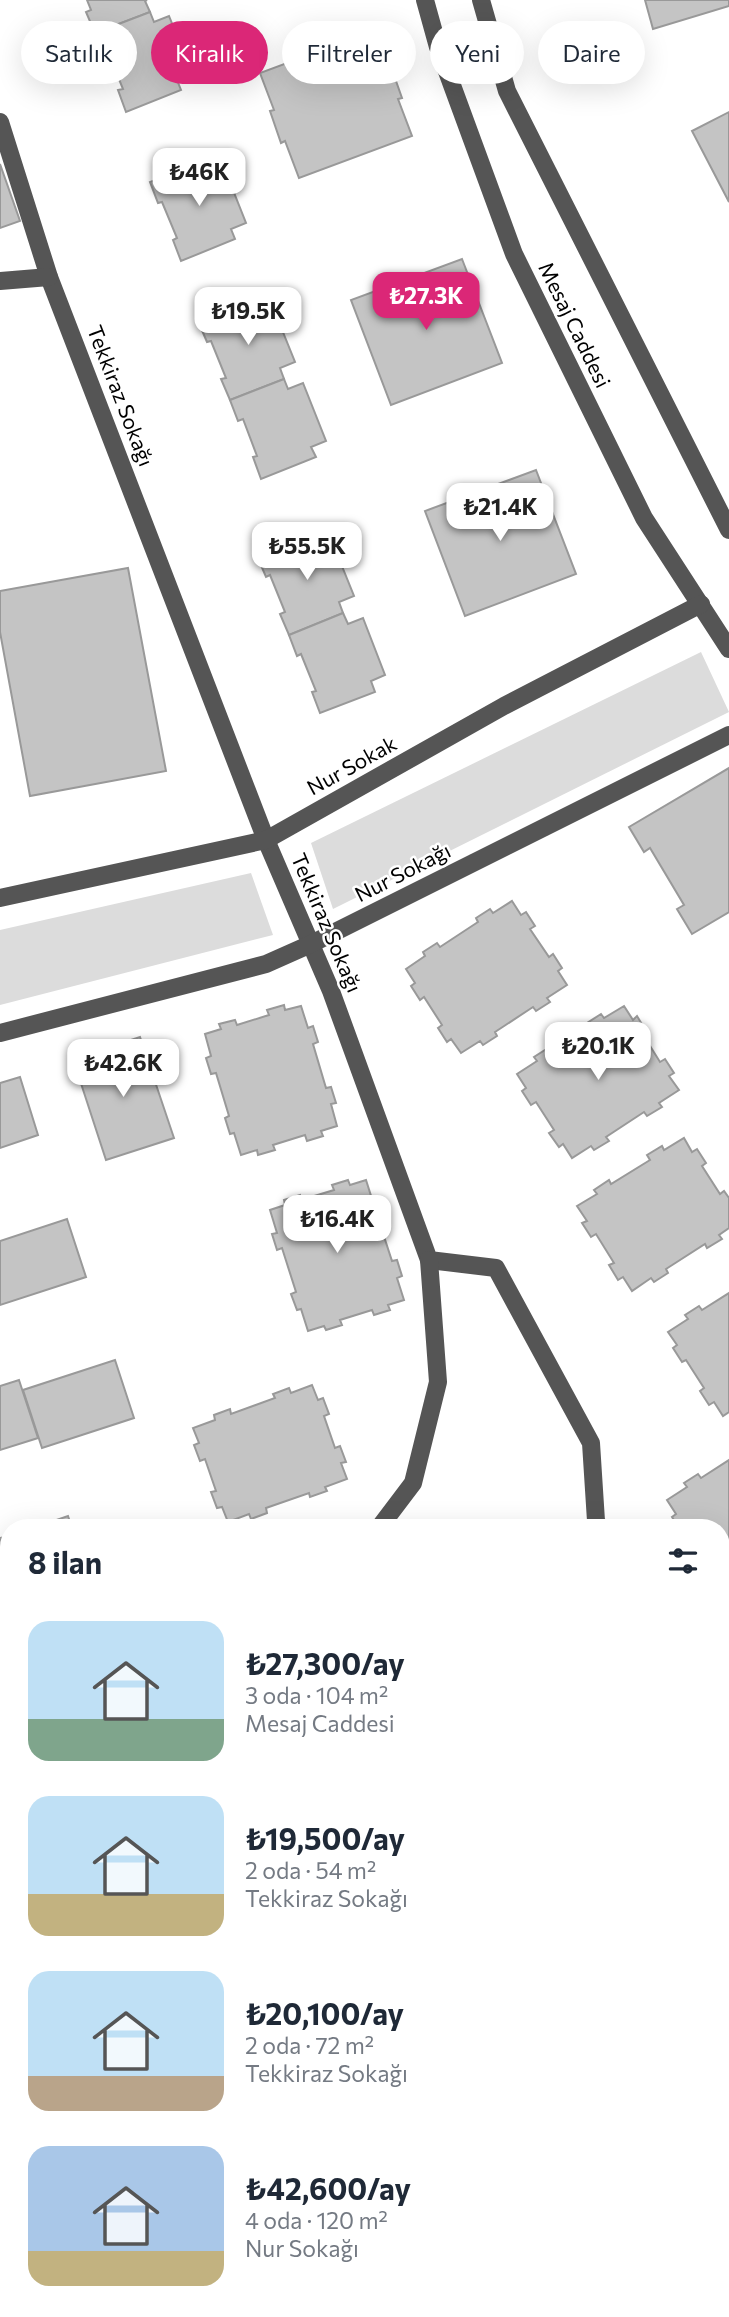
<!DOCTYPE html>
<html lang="tr">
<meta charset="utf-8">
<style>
:root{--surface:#fff;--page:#f2f2f3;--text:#1f2937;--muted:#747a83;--accent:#db2777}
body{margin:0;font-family:Commissioner,sans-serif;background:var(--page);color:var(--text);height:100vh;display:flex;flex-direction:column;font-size:26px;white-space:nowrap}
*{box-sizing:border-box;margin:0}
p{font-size:23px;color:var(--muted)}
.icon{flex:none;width:38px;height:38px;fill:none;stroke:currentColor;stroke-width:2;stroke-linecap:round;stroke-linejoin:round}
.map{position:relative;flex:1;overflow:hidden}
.panel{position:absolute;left:0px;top:1519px;width:730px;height:798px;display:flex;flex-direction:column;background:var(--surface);border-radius:28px 28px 0 0;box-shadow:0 7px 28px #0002}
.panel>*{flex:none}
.top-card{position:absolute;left:21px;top:21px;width:688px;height:63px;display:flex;gap:14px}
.price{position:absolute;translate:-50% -60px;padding:0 16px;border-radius:14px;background:#fff;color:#222;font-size:23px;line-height:46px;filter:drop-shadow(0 2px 4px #0008)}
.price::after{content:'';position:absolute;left:50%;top:42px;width:21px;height:16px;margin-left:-10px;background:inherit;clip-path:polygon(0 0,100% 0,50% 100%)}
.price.active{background:var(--accent);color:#fff}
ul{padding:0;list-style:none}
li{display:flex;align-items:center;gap:21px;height:175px;padding:0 28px}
li span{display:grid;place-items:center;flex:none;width:196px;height:140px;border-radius:21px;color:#555}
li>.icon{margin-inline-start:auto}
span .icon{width:84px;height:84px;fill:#fffc;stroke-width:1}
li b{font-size:30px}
h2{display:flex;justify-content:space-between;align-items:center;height:84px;padding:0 28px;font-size:30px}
.chip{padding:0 24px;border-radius:32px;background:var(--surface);box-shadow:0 7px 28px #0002;font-size:24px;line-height:63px}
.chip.active{background:var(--accent);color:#fff}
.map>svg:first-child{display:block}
.green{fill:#dcdcdc}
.building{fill:#c4c4c4;stroke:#999;stroke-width:2}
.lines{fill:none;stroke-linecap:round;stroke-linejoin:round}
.minor{stroke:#555;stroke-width:18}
.labels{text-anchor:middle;stroke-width:5;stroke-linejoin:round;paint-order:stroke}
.street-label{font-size:21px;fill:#000;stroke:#fff}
</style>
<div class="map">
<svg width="729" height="2317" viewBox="0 0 729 2317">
<rect width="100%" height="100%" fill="#fff"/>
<!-- green -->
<g class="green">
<polygon points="701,652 729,712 333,909 311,843"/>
<polygon points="251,873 273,935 0,1005 0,930"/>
</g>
<!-- building -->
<g class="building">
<polygon points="87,0 147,0 145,1 150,12 95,33 86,12 91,10"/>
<polygon points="645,0 729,0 729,6 653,29"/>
<polygon points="150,12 154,22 169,16 192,73 177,80 181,90 126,112 118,90 123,89 108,52 104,54 95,33"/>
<polygon points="373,31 387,68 391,67 402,98 398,99 412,136 299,178 285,141 281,143 270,111 274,110 260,73"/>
<polygon points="729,112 729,202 692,131"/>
<polygon points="204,161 209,172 223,165 246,223 231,229 235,239 181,261 173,240 177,238 162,202 158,203 150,182"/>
<polygon points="0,164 20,221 0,228"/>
<polygon points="462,259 502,363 391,405 351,300"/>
<polygon points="253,300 257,311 272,305 295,362 280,368 284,379 230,400 221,379 226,378 211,341 207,342 198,321"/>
<polygon points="284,379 288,389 303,383 326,441 311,447 316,457 261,479 253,457 257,456 243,419 238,421 230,400"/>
<polygon points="536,470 576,574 465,616 425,511"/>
<polygon points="312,534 316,545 331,539 354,596 339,602 343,613 289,635 280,614 285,612 270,575 266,577 257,556"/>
<polygon points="128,568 166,771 30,796 0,632 0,591"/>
<polygon points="343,613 348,624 363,618 385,675 371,681 375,692 320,713 312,692 316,691 301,654 297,656 289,635"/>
<polygon points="729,768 729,912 692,934 677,909 684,905 650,848 644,852 629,827"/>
<polygon points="512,901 521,915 526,912 535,926 530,929 549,957 553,954 562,968 558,971 567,985 547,998 550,1002 536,1011 533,1007 495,1032 497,1036 483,1045 480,1041 461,1053 451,1039 447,1042 438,1028 442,1025 424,997 420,1000 411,986 415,983 406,969 425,956 423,952 437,943 440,947 478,922 476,918 490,909 493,913"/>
<polygon points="284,1005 285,1010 301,1006 308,1028 313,1026 318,1042 313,1044 326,1088 331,1087 336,1103 331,1104 337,1126 321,1131 323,1136 307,1141 305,1135 273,1145 275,1150 258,1155 257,1150 241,1155 234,1133 230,1134 225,1118 229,1116 216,1073 211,1074 206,1058 211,1056 205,1034 221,1029 219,1024 235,1020 237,1025 269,1015 267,1010"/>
<polygon points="624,1006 633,1020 637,1016 646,1031 642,1033 660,1062 665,1059 674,1073 669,1076 679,1090 659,1103 662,1107 647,1116 644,1112 606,1137 609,1141 594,1150 591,1146 572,1158 563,1144 559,1147 549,1133 554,1130 536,1102 531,1105 522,1091 526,1088 517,1074 537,1061 534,1057 548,1048 551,1052 590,1027 587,1023 601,1014 604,1018"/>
<polygon points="140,1037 174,1138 106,1160 73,1059"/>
<polygon points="20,1077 38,1135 0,1148 0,1083"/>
<polygon points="684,1138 692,1152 697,1149 706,1163 702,1166 720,1194 724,1191 729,1198 729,1228 719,1235 722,1239 707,1248 705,1244 666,1269 668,1273 654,1282 651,1278 632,1291 623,1277 618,1280 609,1265 614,1263 596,1234 591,1237 582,1223 587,1221 577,1206 597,1194 594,1190 609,1180 611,1184 650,1160 647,1155 662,1146 664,1150"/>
<polygon points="348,1180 350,1185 366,1180 373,1202 377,1200 383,1217 378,1218 392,1261 397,1260 402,1276 397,1278 404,1300 388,1305 390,1310 374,1315 372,1310 340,1320 342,1325 326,1330 324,1326 308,1331 301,1309 297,1310 291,1294 296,1292 282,1248 277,1250 272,1234 277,1233 270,1210 285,1205 284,1200 300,1195 301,1200 334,1190 332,1185"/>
<polygon points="67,1219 86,1277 0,1305 0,1241"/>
<polygon points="729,1293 729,1412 723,1416 714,1402 709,1405 700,1391 704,1388 686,1360 682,1362 673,1348 677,1345 668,1332 688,1319 685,1315 699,1306 702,1310"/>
<polygon points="115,1360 134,1418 42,1448 23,1390"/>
<polygon points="19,1380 38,1438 0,1450 0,1386"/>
<polygon points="312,1385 318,1400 323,1398 329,1414 324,1416 335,1448 340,1446 346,1462 341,1463 347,1479 325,1487 327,1491 310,1497 309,1493 266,1508 267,1513 251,1519 249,1514 228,1522 222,1507 217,1508 211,1492 216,1491 205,1459 200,1461 194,1445 199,1443 193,1428 215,1420 214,1415 230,1409 231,1414 275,1398 273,1394 289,1388 291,1393"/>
<polygon points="729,1460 729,1580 722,1584 721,1528 679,1528 672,1517 676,1514 667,1500 687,1487 684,1483 698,1474 701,1478"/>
<polygon points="68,1516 72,1528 33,1528"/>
<polygon points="9,1536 9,1600 0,1602 0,1538"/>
<polygon points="729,2011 729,2086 724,2087 721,2082 721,2013"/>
<polygon points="729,2086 729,2157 728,2154 722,2156 721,2151 721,2094 725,2093 724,2087"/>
<polygon points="246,2308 500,2308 501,2317 250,2317"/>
<polygon points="611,2308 688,2308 691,2317 605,2317 603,2311"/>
</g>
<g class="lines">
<!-- minor -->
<g class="minor">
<polyline points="425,0 438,47 514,254 644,518 729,649"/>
<polyline points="481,0 507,91 729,530"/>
<polyline points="0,122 49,277 266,840 331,991 429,1260 496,1268 591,1443 596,1521 600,1528"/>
<polyline points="0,281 49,277"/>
<polyline points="0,898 266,840 504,706 701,604"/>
<polyline points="0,1033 266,964 311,944 729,735"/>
<polyline points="379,1528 413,1483 438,1382 429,1260"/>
<polyline points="0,1686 9,1684"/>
<polyline points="721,1741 729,1755"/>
<polyline points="0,1743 9,1740"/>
<polyline points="721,1826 729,1824"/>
<polyline points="721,1914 729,1912"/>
<polyline points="0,1974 9,2011"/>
<polyline points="528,2308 531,2317"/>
<polyline points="65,2317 92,2308"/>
</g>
</g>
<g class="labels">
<!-- street labels -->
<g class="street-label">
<text transform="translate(574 325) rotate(64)" y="7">Mesaj Caddesi</text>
<text transform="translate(120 396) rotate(69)" y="7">Tekkiraz Sokağı</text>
<text transform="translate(352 766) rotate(-29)" y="7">Nur Sokak</text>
<text transform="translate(403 873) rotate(-27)" y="7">Nur Sokağı</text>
<text transform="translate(326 923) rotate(67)" y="7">Tekkiraz Sokağı</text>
</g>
</g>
</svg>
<b class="price" style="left:199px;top:208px">₺46K</b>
<b class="price active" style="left:426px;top:332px">₺27.3K</b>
<b class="price" style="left:248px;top:347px">₺19.5K</b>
<b class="price" style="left:500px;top:543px">₺21.4K</b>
<b class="price" style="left:307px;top:582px">₺55.5K</b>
<b class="price" style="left:598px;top:1082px">₺20.1K</b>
<b class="price" style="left:123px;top:1099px">₺42.6K</b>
<b class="price" style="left:337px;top:1255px">₺16.4K</b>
<div class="top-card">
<a class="chip">Satılık</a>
<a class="chip active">Kiralık</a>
<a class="chip">Filtreler</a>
<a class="chip">Yeni</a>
<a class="chip">Daire</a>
</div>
<section class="panel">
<h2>8 ilan<svg class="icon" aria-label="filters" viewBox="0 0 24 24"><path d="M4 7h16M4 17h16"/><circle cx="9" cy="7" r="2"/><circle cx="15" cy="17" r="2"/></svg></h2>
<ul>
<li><span style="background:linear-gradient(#bfe0f5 70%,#7fa58c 0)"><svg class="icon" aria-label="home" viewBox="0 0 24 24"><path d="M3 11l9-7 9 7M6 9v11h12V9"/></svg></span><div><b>₺27,300/ay</b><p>3 oda · 104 m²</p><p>Mesaj Caddesi</p></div></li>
<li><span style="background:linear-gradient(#bfe0f5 70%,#c2b280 0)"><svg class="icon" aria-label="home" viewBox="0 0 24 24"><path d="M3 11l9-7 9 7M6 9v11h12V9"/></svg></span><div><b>₺19,500/ay</b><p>2 oda · 54 m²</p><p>Tekkiraz Sokağı</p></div></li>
<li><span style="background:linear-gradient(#bfe0f5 75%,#b9a48a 0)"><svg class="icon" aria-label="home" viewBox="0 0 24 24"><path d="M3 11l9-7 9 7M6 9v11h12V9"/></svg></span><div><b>₺20,100/ay</b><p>2 oda · 72 m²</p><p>Tekkiraz Sokağı</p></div></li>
<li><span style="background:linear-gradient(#a9c7e8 75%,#c2b280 0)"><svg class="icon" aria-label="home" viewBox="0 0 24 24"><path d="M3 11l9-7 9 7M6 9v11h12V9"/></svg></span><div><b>₺42,600/ay</b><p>4 oda · 120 m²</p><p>Nur Sokağı</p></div></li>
</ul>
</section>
</div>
